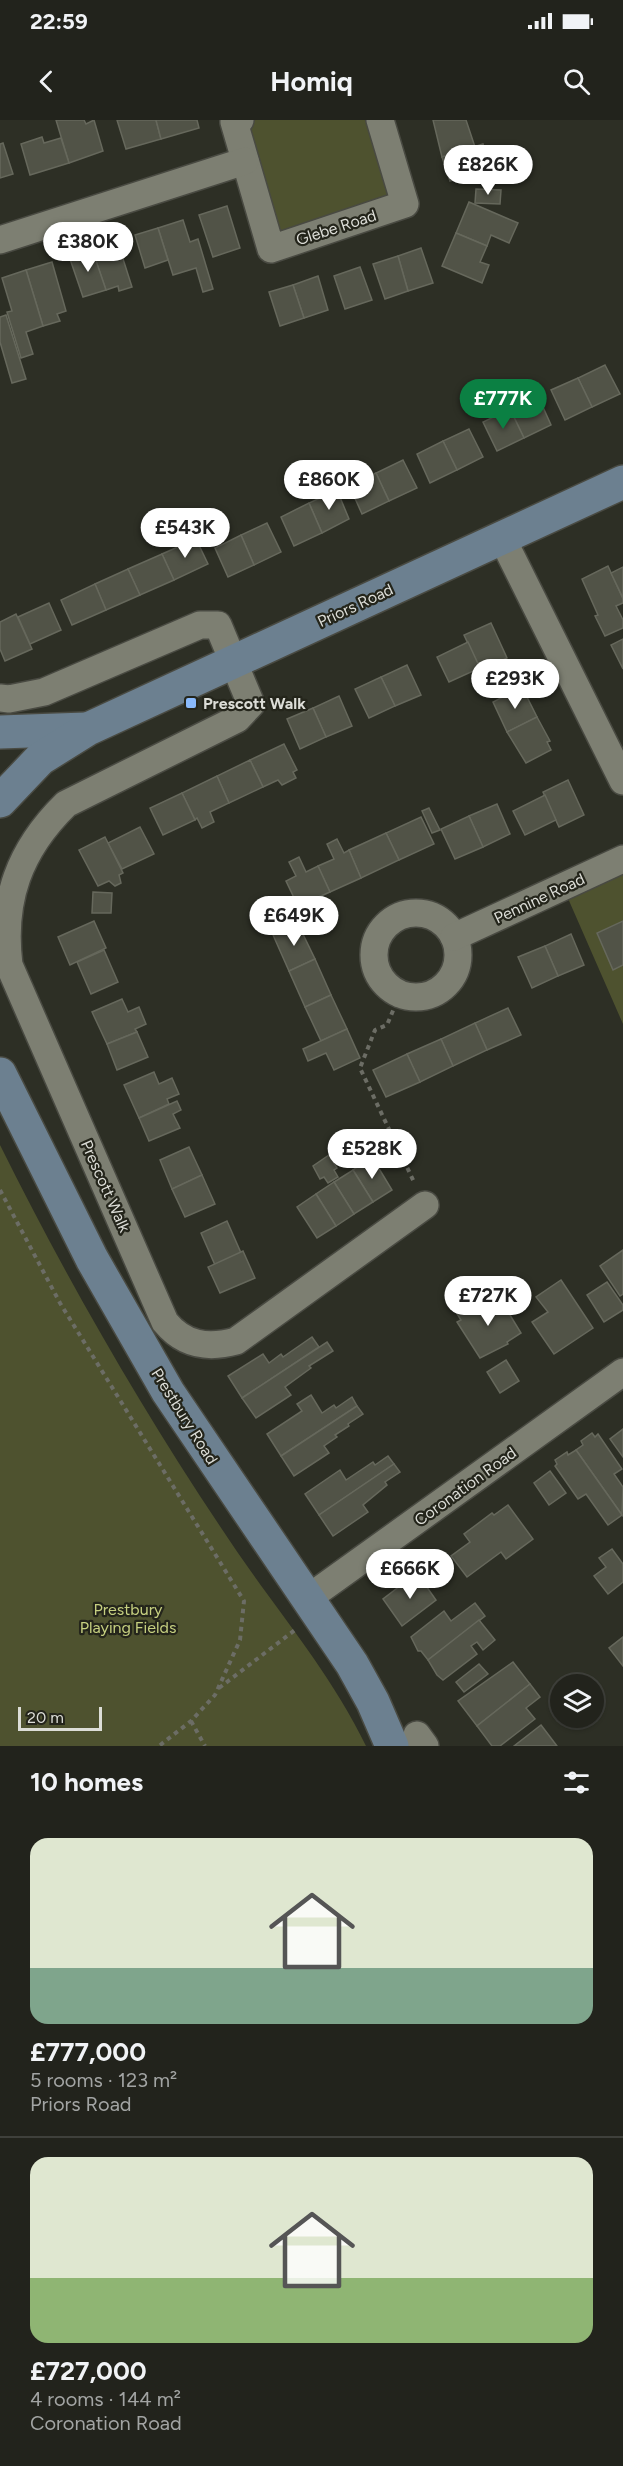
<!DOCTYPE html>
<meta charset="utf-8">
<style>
:root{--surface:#22231c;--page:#2e2f29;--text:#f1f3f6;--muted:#a2a4a3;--line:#3f403b;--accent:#0b8043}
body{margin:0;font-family:Figtree,sans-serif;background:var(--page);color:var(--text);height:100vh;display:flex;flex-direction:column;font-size:22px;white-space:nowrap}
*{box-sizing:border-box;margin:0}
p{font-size:20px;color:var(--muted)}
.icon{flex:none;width:33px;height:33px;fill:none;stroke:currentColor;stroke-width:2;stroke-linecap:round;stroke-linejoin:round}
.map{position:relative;height:1626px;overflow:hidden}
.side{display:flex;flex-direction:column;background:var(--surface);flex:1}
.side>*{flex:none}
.buttons{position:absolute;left:550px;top:1554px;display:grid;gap:12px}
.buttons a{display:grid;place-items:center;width:54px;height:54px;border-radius:50%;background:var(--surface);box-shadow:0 2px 4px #0004,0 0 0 2px var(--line);font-size:30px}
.scale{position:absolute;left:18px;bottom:15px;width:84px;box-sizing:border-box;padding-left:6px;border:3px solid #dcddd7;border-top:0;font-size:16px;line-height:21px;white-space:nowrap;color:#dcddd7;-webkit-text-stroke:4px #24251b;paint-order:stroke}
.price{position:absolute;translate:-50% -51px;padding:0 14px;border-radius:21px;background:#fff;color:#222;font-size:20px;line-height:39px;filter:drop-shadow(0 2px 3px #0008)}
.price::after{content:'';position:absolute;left:50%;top:36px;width:18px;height:14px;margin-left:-9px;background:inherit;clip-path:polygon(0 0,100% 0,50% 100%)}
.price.active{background:var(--accent);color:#fff}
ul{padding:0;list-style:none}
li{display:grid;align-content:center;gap:12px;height:318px;padding:0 30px}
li+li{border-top:2px solid var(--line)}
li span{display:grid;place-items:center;height:186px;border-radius:18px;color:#555}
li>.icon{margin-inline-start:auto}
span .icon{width:108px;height:108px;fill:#fffc;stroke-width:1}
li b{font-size:26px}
h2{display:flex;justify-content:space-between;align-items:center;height:72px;padding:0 30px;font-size:26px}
.status{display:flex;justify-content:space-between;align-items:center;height:42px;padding:0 30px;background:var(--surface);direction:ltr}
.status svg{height:16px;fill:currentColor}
header{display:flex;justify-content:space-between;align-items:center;height:78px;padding:0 30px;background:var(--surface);font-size:27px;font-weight:700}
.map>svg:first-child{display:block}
.green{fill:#4e522f}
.building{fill:#515347;stroke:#66685c;stroke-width:1.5}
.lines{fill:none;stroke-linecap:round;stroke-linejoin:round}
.street-casing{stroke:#494a42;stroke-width:30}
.secondary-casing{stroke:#494a42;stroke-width:36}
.path{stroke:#6c6d65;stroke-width:4;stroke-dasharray:4.5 4.5;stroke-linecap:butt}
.street{stroke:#7d7f72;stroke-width:27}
.secondary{stroke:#6c8090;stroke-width:33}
.poi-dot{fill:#8abafc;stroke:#24251b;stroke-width:2}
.labels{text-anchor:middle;stroke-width:4.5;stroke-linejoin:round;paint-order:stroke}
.street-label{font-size:16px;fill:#dcddd7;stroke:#24251b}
.poi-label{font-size:16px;font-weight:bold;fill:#dcddd7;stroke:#24251b;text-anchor:start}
.park-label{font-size:16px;fill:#c6d080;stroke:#24251b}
</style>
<div class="status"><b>22:59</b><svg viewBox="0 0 49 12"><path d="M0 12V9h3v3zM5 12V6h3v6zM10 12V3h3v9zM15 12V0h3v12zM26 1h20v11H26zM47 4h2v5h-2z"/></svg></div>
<header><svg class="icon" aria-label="back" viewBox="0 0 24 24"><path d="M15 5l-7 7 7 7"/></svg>Homiq<svg class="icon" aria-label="search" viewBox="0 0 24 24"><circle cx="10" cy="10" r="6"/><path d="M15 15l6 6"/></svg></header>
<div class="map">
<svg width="623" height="1626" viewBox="0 0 623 1626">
<rect width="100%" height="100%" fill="#2d2f25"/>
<!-- green -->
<g class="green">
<polygon points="240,0 380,0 405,84 271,129"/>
<polygon points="623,739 623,801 597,814 613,849 623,845 623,904 563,767"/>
<path d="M0,1025C70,1166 149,1302 238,1433C283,1498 331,1554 366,1626H0Z"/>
</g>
<!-- building -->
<g class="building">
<polygon points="56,0 84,0 86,4 94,0 103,31 69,43"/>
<polygon points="117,0 156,0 161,19 126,29"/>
<polygon points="156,0 197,0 199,8 161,19"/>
<polygon points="433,0 466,0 475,27 442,37"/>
<polygon points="42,17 44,23 61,18 69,43 30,55 21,24"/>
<polygon points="3,23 13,54 0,58 0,24"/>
<polygon points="483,24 491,48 450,61 442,37"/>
<polygon points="519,43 522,56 495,63 491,50"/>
<polygon points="476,69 501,70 500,84 475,83"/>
<polygon points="469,82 518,103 509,123 491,115 487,126 456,113"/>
<polygon points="227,86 240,128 213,137 199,95"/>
<polygon points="183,100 190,122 198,119 213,169 203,172 196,148 173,155 158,108"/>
<polygon points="158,108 168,140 145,148 135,115"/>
<polygon points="456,113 487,126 480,142 489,145 482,163 442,146"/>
<polygon points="117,120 132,167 119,171 118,166 106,170 92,129"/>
<polygon points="421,128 433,163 408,171 398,136"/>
<polygon points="92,129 106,170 83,177 69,136"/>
<polygon points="398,136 408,171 385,179 373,144"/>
<polygon points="52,142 66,191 57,194 60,201 43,206 26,150"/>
<polygon points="360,147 372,180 345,189 334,156"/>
<polygon points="26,150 43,206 26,212 33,234 21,238 7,192 12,191 2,158"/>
<polygon points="318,156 328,190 304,198 293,165"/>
<polygon points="293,165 304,198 280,206 269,172"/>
<polygon points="6,195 26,259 12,263 0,222 0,197"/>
<polygon points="605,245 620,274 592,287 578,258"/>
<polygon points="578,258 592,287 565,300 551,270"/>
<polygon points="538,276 551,305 524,318 510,289"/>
<polygon points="510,289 524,318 497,331 483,302"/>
<polygon points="469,309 483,337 457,350 443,321"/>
<polygon points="443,321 457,350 430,363 417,334"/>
<polygon points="403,340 417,368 389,381 376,353"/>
<polygon points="376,353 389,381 362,394 349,365"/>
<polygon points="337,370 349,399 322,413 309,383"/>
<polygon points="309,383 322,413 294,426 281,397"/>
<polygon points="267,403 281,432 254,445 241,415"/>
<polygon points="241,415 254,445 228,457 215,428"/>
<polygon points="196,419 208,444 174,460 162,434"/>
<polygon points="162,434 174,460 140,475 128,449"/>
<polygon points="608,446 623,479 623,483 616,486 623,500 623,508 605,516 595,496 598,495 582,459"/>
<polygon points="623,447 623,478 611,453"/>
<polygon points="128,449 140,475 106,490 95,464"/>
<polygon points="95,464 106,490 72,505 61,480"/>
<polygon points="49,483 61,510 30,524 18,497"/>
<polygon points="16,494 32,529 5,541 0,529 0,502"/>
<polygon points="491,503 507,538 481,551 464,515"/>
<polygon points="623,519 623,549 611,525"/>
<polygon points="468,522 480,548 449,562 437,537"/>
<polygon points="407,545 421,575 395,586 381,557"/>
<polygon points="381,557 395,586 369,598 355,569"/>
<polygon points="522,567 537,597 507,612 493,582"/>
<polygon points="339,576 352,606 326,617 313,588"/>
<polygon points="313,588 326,617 300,629 287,599"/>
<polygon points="537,597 550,621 547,622 551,630 526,643 507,612"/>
<polygon points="284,624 297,650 293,652 296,658 282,665 278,660 263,667 250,640"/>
<polygon points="250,640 263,667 229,683 217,656"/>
<polygon points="217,656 229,683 210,692 214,702 202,708 197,698 195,700 182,673"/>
<polygon points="568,660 584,695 559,707 543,672"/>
<polygon points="182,673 195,700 163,715 150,688"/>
<polygon points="545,675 556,700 525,715 513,691"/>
<polygon points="497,684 510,714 483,727 469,696"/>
<polygon points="429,688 440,710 432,713 422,691"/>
<polygon points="469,696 483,727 455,739 441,709"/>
<polygon points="421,697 434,724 399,740 386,713"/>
<polygon points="140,707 154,734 122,749 108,723"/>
<polygon points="386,713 399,740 361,758 349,730"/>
<polygon points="105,717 123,753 119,755 121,763 115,766 109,761 98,766 79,730"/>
<polygon points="337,719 344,733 349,730 361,758 330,772 318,746 334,739 327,724"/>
<polygon points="299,737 306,752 318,746 330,772 298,786 286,761 296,756 289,742"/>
<polygon points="93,772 112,773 111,793 92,793"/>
<polygon points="94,801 106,828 70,845 58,817"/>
<polygon points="623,801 623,845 613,850 597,813"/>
<polygon points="298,804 315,839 289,851 273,815"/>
<polygon points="571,814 584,845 558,856 545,826"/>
<polygon points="545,826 558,856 532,868 518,837"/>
<polygon points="104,830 118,862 91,874 77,842"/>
<polygon points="315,839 331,875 305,887 289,851"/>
<polygon points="331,875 347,909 321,921 305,887"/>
<polygon points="122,879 128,892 139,887 146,904 135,909 137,912 107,924 92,892"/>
<polygon points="508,888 521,915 487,930 475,903"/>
<polygon points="475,903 487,930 453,946 441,919"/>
<polygon points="347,909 360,938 334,950 326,933 308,941 303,929"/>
<polygon points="137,912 148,937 117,950 107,924"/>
<polygon points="441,919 453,946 420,962 407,934"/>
<polygon points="407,934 420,962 386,977 373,950"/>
<polygon points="154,952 159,964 172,958 179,974 167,979 169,984 139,998 124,965"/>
<polygon points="177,981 181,990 173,994 180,1008 149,1021 139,998"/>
<polygon points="189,1027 202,1055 172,1069 160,1040"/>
<polygon points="329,1035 337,1048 334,1050 338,1057 328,1063 324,1057 320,1059 313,1046"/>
<polygon points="372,1037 392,1070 373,1082 353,1050"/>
<polygon points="353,1050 373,1082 354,1094 334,1062"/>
<polygon points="202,1055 215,1084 185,1097 172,1069"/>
<polygon points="334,1062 354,1094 336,1106 316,1074"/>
<polygon points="316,1074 336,1106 317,1118 297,1087"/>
<polygon points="227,1101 241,1133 215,1145 201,1113"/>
<polygon points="623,1130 623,1174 620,1176 600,1146"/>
<polygon points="243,1131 255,1158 220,1173 208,1147"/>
<polygon points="561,1160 593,1208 554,1234 532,1202 548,1192 536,1177"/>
<polygon points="607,1162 623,1185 623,1190 604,1202 587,1175"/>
<polygon points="499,1177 521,1213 507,1222 508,1224 480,1238 457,1202 461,1200 456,1192 471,1182 476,1191"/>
<polygon points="312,1217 319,1227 242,1278 228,1256 263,1234 269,1243 281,1234 283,1237"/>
<polygon points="327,1222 333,1231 309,1246 311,1248 285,1267 291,1275 256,1298 242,1278"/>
<polygon points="506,1240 519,1261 500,1273 487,1252"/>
<polygon points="311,1275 322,1293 334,1285 336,1288 352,1277 357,1286 281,1336 267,1314 302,1291 297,1284"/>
<polygon points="357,1286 363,1294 348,1304 349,1306 335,1315 337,1317 324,1326 329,1333 294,1356 281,1336"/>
<polygon points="623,1309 623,1337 610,1319"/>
<polygon points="592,1313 595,1317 598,1314 622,1349 614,1354 623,1367 622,1395 576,1330 583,1325 581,1321"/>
<polygon points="576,1330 622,1395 608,1405 586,1374 578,1379 555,1346 557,1344 555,1340 567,1332 568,1335"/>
<polygon points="388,1336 394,1344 319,1395 305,1374 340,1350 346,1360 373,1342 375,1345"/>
<polygon points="394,1344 400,1352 385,1362 387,1365 363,1385 368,1392 333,1416 319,1395"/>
<polygon points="550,1351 566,1373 549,1385 534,1363"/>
<polygon points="508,1385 533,1419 506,1439 501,1432 467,1457 451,1436 470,1422 464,1414 492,1393 494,1395"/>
<polygon points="612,1429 623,1444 623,1462 608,1474 594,1456 606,1447 599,1438"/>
<polygon points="417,1453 436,1480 402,1506 383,1479"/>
<polygon points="475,1483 485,1496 428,1540 421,1531 418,1531 411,1517 444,1491 451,1501"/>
<polygon points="479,1500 495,1520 483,1530 477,1522 471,1526 477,1534 443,1560 437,1555 428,1540"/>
<polygon points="623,1517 623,1546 609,1528"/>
<polygon points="513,1542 530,1564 477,1606 458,1581"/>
<polygon points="479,1544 488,1554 464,1572 456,1562"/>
<polygon points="530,1564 540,1577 526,1588 535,1599 500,1626 492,1626 477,1606"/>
<polygon points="541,1605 557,1626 514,1626"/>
</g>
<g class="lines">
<defs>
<g id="street">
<polyline points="240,0 234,2 271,129 405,84 380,0"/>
<polyline points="0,120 245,41"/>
<polyline points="502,418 623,661"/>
<path d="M0,578L9,579L44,572L200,505H218L251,584L237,599L66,684C19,730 1,780 9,845L165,1202C184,1225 207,1229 236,1221L425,1085"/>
<circle cx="416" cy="835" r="42"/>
<polyline points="454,817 623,739"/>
<polyline points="307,1479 623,1252"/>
<polyline points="417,1615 425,1626"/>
</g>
<g id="secondary">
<polyline points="0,612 86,609"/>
<polyline points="0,681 40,639 88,609 623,362"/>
<polyline points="0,954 92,1139 168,1272 352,1544 373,1582 392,1626"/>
</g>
</defs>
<!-- street casing -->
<use href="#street" class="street-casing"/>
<!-- secondary casing -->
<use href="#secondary" class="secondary-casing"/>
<!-- path -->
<g class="path">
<polyline points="400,874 387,905 375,910 360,948 414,1062"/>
<polyline points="0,1070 60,1183 244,1481 240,1520 215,1575 191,1601 159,1626"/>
<polyline points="219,1568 295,1510"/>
<polyline points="191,1601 205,1626"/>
</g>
<!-- street -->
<use href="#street" class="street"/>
<!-- secondary -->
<use href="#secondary" class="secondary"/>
</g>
<!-- markers -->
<rect class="poi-dot" x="185" y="577" width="12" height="12" rx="3"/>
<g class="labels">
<!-- street labels -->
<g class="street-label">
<text transform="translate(336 107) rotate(-18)" y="6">Glebe Road</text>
<text transform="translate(355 485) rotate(-25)" y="6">Priors Road</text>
<text transform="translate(539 778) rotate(-25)" y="6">Pennine Road</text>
<text transform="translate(106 1066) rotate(66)" y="6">Prescott Walk</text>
<text transform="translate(185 1296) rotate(58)" y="6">Prestbury Road</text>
<text transform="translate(465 1366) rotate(-36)" y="6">Coronation Road</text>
</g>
<!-- poi labels -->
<g class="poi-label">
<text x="203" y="589">Prescott Walk</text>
</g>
<!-- park labels -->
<g class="park-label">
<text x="128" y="1495">Prestbury<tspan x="128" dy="18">Playing Fields</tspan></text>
</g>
</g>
</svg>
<div class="buttons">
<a><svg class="icon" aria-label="layers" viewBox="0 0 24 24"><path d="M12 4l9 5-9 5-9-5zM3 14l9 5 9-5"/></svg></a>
</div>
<div class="scale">20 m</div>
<b class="price" style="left:488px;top:76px">£826K</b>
<b class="price" style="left:88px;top:153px">£380K</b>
<b class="price active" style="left:503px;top:310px">£777K</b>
<b class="price" style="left:329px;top:391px">£860K</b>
<b class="price" style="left:185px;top:439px">£543K</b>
<b class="price" style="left:515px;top:590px">£293K</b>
<b class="price" style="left:294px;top:827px">£649K</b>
<b class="price" style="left:372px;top:1060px">£528K</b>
<b class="price" style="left:488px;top:1207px">£727K</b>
<b class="price" style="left:410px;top:1480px">£666K</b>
</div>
<section class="side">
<h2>10 homes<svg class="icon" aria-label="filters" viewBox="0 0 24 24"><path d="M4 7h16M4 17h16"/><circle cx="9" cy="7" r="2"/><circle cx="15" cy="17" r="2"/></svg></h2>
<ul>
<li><span style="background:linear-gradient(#dfe7d0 70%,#7fa58c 0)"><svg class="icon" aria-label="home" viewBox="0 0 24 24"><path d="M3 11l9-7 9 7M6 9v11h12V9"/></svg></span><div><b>£777,000</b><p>5 rooms · 123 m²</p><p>Priors Road</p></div></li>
<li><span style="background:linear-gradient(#dfe7d0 65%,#8fb573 0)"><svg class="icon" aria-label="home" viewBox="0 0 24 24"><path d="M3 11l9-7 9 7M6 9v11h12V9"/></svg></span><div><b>£727,000</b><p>4 rooms · 144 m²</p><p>Coronation Road</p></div></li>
</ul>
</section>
